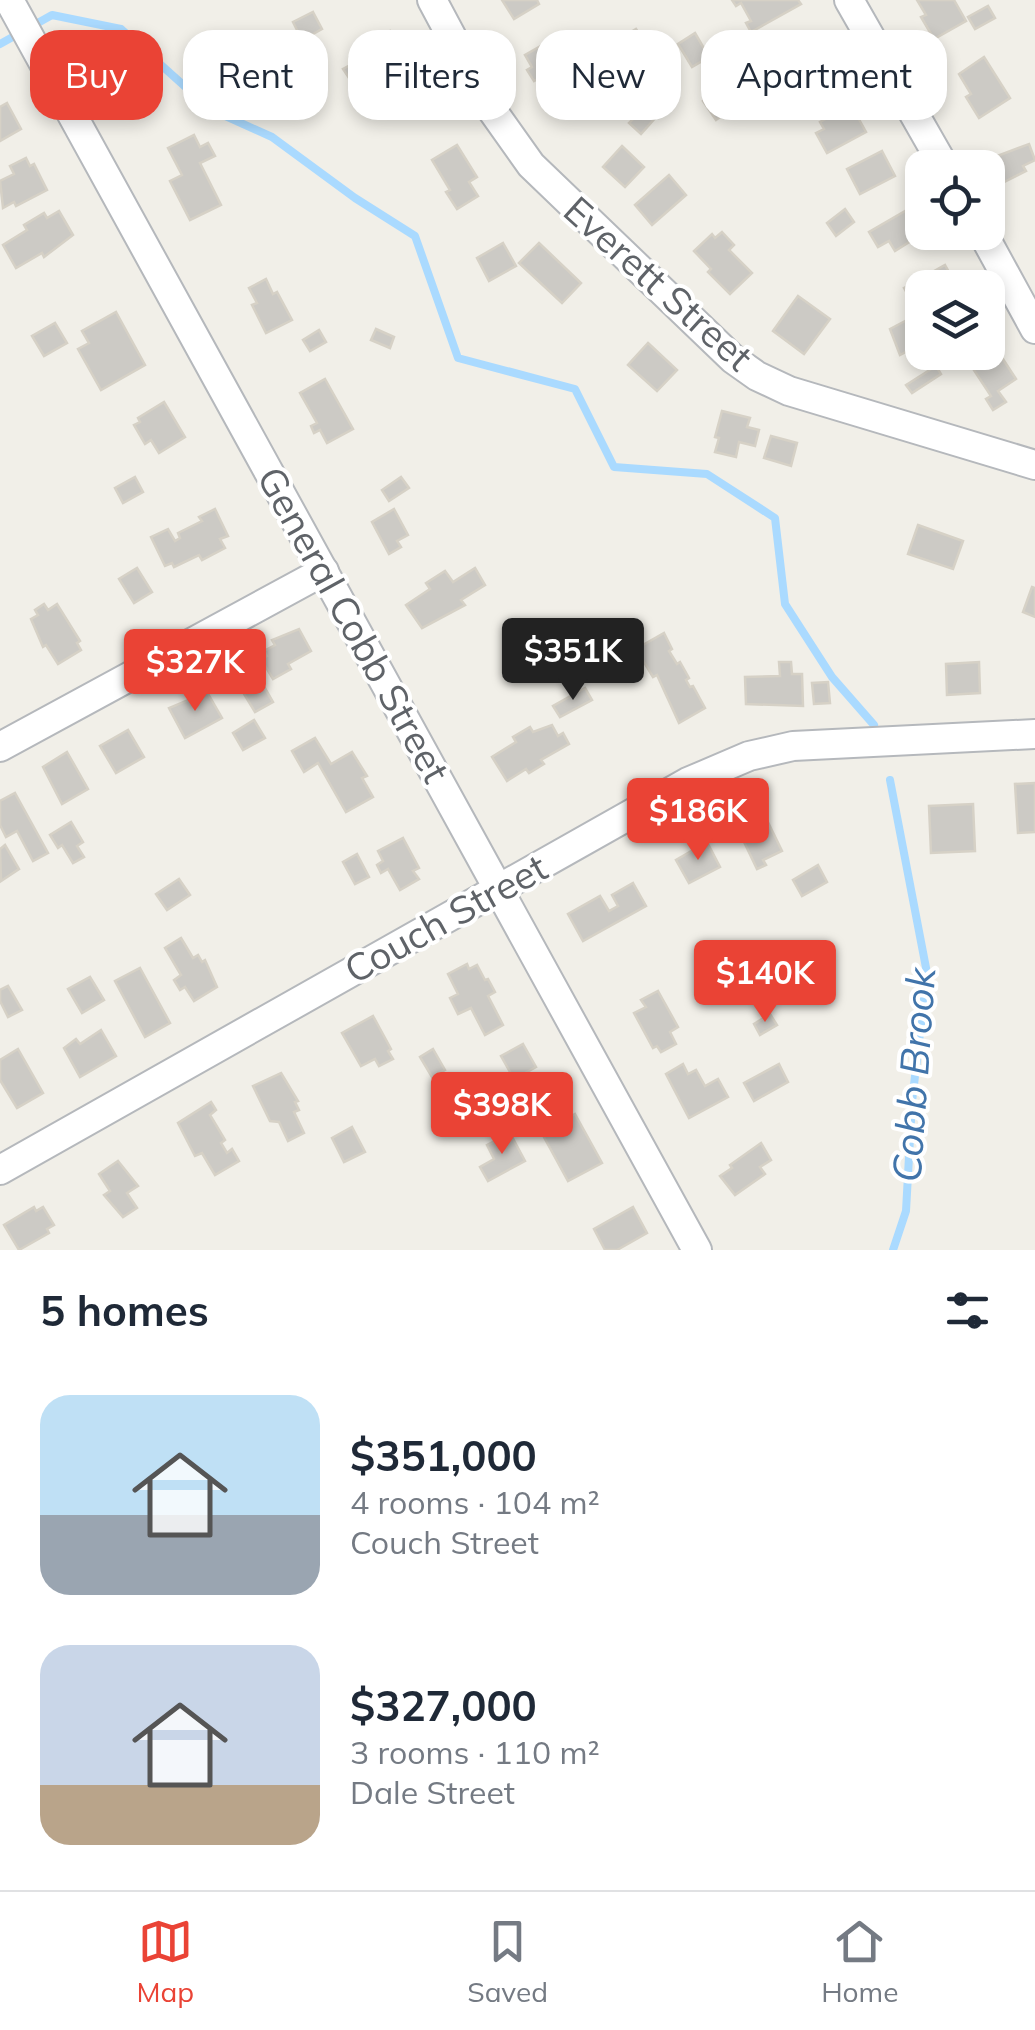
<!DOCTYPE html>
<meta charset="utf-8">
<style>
:root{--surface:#fff;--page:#f2f2f3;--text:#1f2937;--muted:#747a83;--line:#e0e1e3;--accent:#ea4335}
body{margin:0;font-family:Mulish,sans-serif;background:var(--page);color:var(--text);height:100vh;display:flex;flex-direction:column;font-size:38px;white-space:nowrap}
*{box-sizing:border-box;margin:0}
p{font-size:32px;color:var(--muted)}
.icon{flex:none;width:55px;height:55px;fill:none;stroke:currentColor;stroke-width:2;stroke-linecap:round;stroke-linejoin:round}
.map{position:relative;height:1250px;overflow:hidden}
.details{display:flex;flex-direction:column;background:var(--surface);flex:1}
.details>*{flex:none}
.banner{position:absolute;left:30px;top:30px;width:975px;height:90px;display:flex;gap:20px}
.buttons{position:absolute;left:905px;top:150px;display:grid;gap:20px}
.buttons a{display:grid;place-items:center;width:100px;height:100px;border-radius:20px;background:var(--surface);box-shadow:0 5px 15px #0003;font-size:50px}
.price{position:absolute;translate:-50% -85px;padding:0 22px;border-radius:10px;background:var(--accent);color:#fff;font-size:32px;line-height:65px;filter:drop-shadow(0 2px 5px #0008)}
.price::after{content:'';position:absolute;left:50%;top:60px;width:30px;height:22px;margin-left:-15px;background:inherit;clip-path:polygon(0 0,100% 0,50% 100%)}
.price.on{background:#222;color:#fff}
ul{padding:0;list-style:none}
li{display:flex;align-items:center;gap:30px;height:250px;padding:0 40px}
li span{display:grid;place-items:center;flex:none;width:280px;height:200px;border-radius:30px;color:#555}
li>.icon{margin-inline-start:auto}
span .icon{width:120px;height:120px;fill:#fffc;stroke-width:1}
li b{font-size:42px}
h2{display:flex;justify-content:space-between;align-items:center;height:120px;padding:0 40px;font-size:42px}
.tag{padding:0 35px;border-radius:30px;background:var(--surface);box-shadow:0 5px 15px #0003;font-size:35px;line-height:90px}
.tag.on{background:var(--accent);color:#fff}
.menu{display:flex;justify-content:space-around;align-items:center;height:140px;border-top:2px solid var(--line);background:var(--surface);font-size:28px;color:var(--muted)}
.menu a{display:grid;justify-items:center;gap:5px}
.menu .on{color:var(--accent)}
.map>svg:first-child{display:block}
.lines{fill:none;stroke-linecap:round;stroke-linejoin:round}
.stream{stroke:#aadaff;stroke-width:8}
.building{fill:#cccac5;stroke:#d6d1c6;stroke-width:2.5}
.minor-casing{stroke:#b5b8bc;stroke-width:32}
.minor{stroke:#fff;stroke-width:28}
.labels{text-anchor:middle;stroke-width:8;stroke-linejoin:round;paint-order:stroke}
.street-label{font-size:38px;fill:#5f6368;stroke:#fff}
.water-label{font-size:40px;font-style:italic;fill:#4174aa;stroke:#fff}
</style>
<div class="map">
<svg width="1035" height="1250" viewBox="0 0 1035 1250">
<rect width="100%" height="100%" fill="#f1efe8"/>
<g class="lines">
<!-- stream -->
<g class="stream">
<polyline points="0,44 52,15 121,29 210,109 272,137 355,198 415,236 458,358 575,389 614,467 707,474 775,518 785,604 832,677 874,725"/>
<polyline points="890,780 927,973 912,1102 906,1211 893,1250"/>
</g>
</g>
<!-- building -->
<g class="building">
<polygon points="502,0 537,0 539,4 514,19"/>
<polygon points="732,0 798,0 801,4 751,32 746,23 751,21 741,3 736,6"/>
<polygon points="917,0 954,0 966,21 934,39 921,17 926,15"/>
<polygon points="988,6 995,18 975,29 968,17"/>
<polygon points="313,12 322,29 302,40 293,22"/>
<polygon points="636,29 652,53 634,65 618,40"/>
<polygon points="390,31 419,84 411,89 418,100 396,114 384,94 389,91 375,70 353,84 343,69 354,63 350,57"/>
<polygon points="695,33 709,57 692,67 678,44"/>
<polygon points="562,34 576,57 534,81 527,70 532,67 525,55"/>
<polygon points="818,55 834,84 800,103 796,96 805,91 799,80 780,91 772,75 791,64 794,69"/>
<polygon points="984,57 1010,98 979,118 966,97 971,94 959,74"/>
<polygon points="718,90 731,109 716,120 703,101"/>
<polygon points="7,103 21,129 0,141 0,107"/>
<polygon points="851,105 866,132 827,153 816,133 824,129 820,122"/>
<polygon points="646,106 657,116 641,134 629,123"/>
<polygon points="194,135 200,147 208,143 215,156 200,163 221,205 190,220 170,181 182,175 168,148"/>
<polygon points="1029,144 1035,160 1023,166 1026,171 1004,182 992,158"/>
<polygon points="457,145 477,177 469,182 478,196 457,209 446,192 450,190 432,160"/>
<polygon points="622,146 644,167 625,187 603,167"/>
<polygon points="882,151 895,176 860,194 847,169"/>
<polygon points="26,158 30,166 34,164 47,190 16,206 14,202 3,208 0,181 14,174 10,166"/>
<polygon points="669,175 686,195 652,225 635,205"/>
<polygon points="912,207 922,228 908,237 911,241 895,251 889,241 878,247 869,232"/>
<polygon points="845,209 854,222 836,236 827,223"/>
<polygon points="59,211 73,235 44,257 42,253 16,268 3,245 27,230 24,225 44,213 47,218"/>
<polygon points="722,232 734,245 729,250 752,273 730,294 708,272 711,269 694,251 712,234 715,238"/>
<polygon points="503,243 516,266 489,281 477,258"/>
<polygon points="539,243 581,283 562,303 519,263"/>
<polygon points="945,265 958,288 922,288 922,305 919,299 912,302 904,288"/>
<polygon points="266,279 273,294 277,292 292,320 266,333 252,305 257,303 249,288"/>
<polygon points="798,296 830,319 804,354 773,331"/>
<polygon points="116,312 145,365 101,390 78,349 89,343 82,331"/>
<polygon points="907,320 920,337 916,339 919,345 900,355 890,329"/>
<polygon points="55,323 67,343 44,356 32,336"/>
<polygon points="376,329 394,337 390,348 371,340"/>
<polygon points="319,330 326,342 310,351 303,340"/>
<polygon points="648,343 677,370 657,391 628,365"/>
<polygon points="995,347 1016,379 998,391 1006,402 993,410 986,399 991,396 970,364"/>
<polygon points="936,366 941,374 912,393 906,385"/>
<polygon points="325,379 353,429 327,443 320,430 314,433 311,426 317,423 300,393"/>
<polygon points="164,402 185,437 159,453 151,440 145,444 134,425 140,422 138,418"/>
<polygon points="722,411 750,418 747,427 759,430 755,446 739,442 736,457 715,452 719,438 715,437"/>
<polygon points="771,436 797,443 791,466 764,458"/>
<polygon points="135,477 143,492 123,503 115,488"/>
<polygon points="401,477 409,488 389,501 382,490"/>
<polygon points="215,509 228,536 220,539 225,548 202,560 199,555 174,567 172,563 165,566 151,537 168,529 175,541 180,538 178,533 202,521 199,517"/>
<polygon points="394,509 408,535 397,541 401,547 389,554 372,522"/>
<polygon points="918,525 963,541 953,569 908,554"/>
<polygon points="137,568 152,592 134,603 119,579"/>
<polygon points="475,568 485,585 461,600 465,605 422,628 406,605 430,589 426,583 445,571 453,582"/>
<polygon points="1032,587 1035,588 1035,617 1023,612"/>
<polygon points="44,604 48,610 57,604 80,641 77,643 81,650 58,664 46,645 43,647 31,619 38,615 35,610"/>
<polygon points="299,629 311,651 288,664 291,669 273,679 261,659 267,656 264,651 275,645 272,640"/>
<polygon points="664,633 672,649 669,651 677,664 680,662 689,678 686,680 690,687 693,686 705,708 679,723 657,675 653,677 636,649"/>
<polygon points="779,662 791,662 792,674 802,674 803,706 746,704 745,677 780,676"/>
<polygon points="979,662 980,693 947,695 946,664"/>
<polygon points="828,682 830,703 814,704 812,683"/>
<polygon points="262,683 273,702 255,712 244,694"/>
<polygon points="585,688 592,700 560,717 553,706"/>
<polygon points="207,692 222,718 185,738 169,708"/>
<polygon points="254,720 265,738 243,750 233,733"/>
<polygon points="552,725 558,736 563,733 569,744 541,760 544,764 529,773 526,769 507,781 492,757 516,742 513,737 530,727 533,732"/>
<polygon points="128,730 144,757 116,773 100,746"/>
<polygon points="315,738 331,764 352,752 367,776 362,778 373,797 346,812 318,763 304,772 292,751"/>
<polygon points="67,752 88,789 62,804 43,767"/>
<polygon points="1035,783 1035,832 1018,833 1015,784"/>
<polygon points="15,793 48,853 33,861 17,831 6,837 0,825 0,801"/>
<polygon points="973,804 975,851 931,853 929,806"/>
<polygon points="763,812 782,851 763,860 766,865 757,869 736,825"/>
<polygon points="71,822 83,842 77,846 84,857 73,863 62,845 58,848 50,835"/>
<polygon points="403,838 419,868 413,871 419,879 400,890 388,869 381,873 377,865 383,861 378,851"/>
<polygon points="707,842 720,867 689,883 676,860"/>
<polygon points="5,845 19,869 1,881 0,849"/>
<polygon points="357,854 369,877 355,884 343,862"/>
<polygon points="818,865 827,882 802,896 793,880"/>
<polygon points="179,879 190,895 167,910 156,894"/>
<polygon points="633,883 646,906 583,941 568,914 600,896 609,911 618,906 612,895"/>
<polygon points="181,938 193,958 198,955 202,962 205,960 217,987 194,1001 185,987 180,990 174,980 181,975 165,948"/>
<polygon points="467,964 469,969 477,965 485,980 488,979 495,992 488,996 503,1025 485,1035 471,1008 458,1014 450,998 458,994 448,974"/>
<polygon points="140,968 170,1023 145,1037 115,981"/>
<polygon points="90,977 104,1000 82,1013 68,989"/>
<polygon points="8,986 22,1010 8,1017 0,1001 0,990"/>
<polygon points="658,991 678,1027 670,1032 676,1044 661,1052 657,1046 653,1048 634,1013 646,1007 641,1000"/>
<polygon points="770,1014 777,1025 760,1035 754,1024"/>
<polygon points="373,1016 391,1049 388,1051 393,1059 379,1066 375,1059 361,1066 342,1033"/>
<polygon points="101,1030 116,1056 80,1077 64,1048 76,1039 80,1044"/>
<polygon points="523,1044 536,1067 514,1079 501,1056"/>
<polygon points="18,1049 43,1093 17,1108 0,1080 0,1060"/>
<polygon points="433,1049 445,1070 432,1077 420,1057"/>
<polygon points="683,1064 688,1074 696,1070 705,1086 718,1079 728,1097 689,1118 666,1074"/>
<polygon points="779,1064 788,1082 754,1101 744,1083"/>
<polygon points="281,1073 298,1101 295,1102 299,1110 294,1112 304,1133 288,1141 279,1122 270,1121 253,1086"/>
<polygon points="211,1102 216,1110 210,1115 225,1140 221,1143 227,1153 232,1149 239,1161 215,1175 202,1153 195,1156 178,1123"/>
<polygon points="575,1114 602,1163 568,1181 539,1128 561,1116 563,1121"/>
<polygon points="352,1127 365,1152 344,1162 332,1138"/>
<polygon points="510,1133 525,1161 488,1181 480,1167 494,1159 487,1145"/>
<polygon points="761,1143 771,1160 760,1167 765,1174 735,1195 720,1176 732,1168 730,1165"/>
<polygon points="118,1161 138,1186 127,1193 137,1208 123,1217 104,1195 110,1191 99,1174"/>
<polygon points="34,1207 36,1211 43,1207 54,1225 47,1229 49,1233 19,1250 4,1225"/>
<polygon points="633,1207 647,1233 617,1250 605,1250 594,1229"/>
</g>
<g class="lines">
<defs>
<g id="minor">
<polyline points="9,0 697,1250"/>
<polyline points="432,0 487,103 531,165 733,359 757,376 789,391 1035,465"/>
<polyline points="849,0 945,168"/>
<polyline points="982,232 1035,329"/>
<polyline points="0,747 324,571"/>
<polyline points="0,1170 688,782 749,756 793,746 1035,734"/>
</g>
</defs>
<!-- minor casing -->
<use href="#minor" class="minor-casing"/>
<!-- minor -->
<use href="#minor" class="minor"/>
</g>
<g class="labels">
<!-- street labels -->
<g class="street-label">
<text transform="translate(658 284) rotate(42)" y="13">Everett Street</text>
<text transform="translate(353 625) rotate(61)" y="13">General Cobb Street</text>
<text transform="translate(446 919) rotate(-29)" y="13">Couch Street</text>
</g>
<!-- water labels -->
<g class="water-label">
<text transform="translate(914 1075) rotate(-86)" y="14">Cobb Brook</text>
</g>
</g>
</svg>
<div class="buttons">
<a><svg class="icon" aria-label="locate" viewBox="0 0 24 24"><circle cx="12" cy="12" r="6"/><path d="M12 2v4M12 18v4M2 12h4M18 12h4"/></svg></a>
<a><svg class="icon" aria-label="layers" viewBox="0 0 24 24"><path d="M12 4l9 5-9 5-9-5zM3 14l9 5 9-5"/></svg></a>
</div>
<b class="price on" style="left:573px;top:703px">$351K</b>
<b class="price" style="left:195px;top:714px">$327K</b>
<b class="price" style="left:698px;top:863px">$186K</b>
<b class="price" style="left:765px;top:1025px">$140K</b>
<b class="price" style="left:502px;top:1157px">$398K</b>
<div class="banner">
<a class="tag on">Buy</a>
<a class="tag">Rent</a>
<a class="tag">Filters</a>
<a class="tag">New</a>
<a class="tag">Apartment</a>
</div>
</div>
<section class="details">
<h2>5 homes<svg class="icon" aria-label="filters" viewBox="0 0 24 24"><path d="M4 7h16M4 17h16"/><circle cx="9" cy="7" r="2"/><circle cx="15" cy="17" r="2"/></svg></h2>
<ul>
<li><span style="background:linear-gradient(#bfe0f5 60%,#9aa5b1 0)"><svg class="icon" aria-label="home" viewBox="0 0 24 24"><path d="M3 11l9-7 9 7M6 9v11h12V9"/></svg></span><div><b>$351,000</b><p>4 rooms · 104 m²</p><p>Couch Street</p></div></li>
<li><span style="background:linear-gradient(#c9d6e8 70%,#b9a48a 0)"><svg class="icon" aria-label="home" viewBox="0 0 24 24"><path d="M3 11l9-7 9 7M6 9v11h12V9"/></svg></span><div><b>$327,000</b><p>3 rooms · 110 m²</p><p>Dale Street</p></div></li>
</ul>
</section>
<nav class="menu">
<a class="on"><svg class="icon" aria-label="map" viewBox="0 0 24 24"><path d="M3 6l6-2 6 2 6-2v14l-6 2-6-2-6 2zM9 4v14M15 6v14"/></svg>Map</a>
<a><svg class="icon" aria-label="saved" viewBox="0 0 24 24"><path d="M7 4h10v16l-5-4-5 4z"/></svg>Saved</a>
<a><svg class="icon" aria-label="home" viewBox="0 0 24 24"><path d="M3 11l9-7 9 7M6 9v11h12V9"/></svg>Home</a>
</nav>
